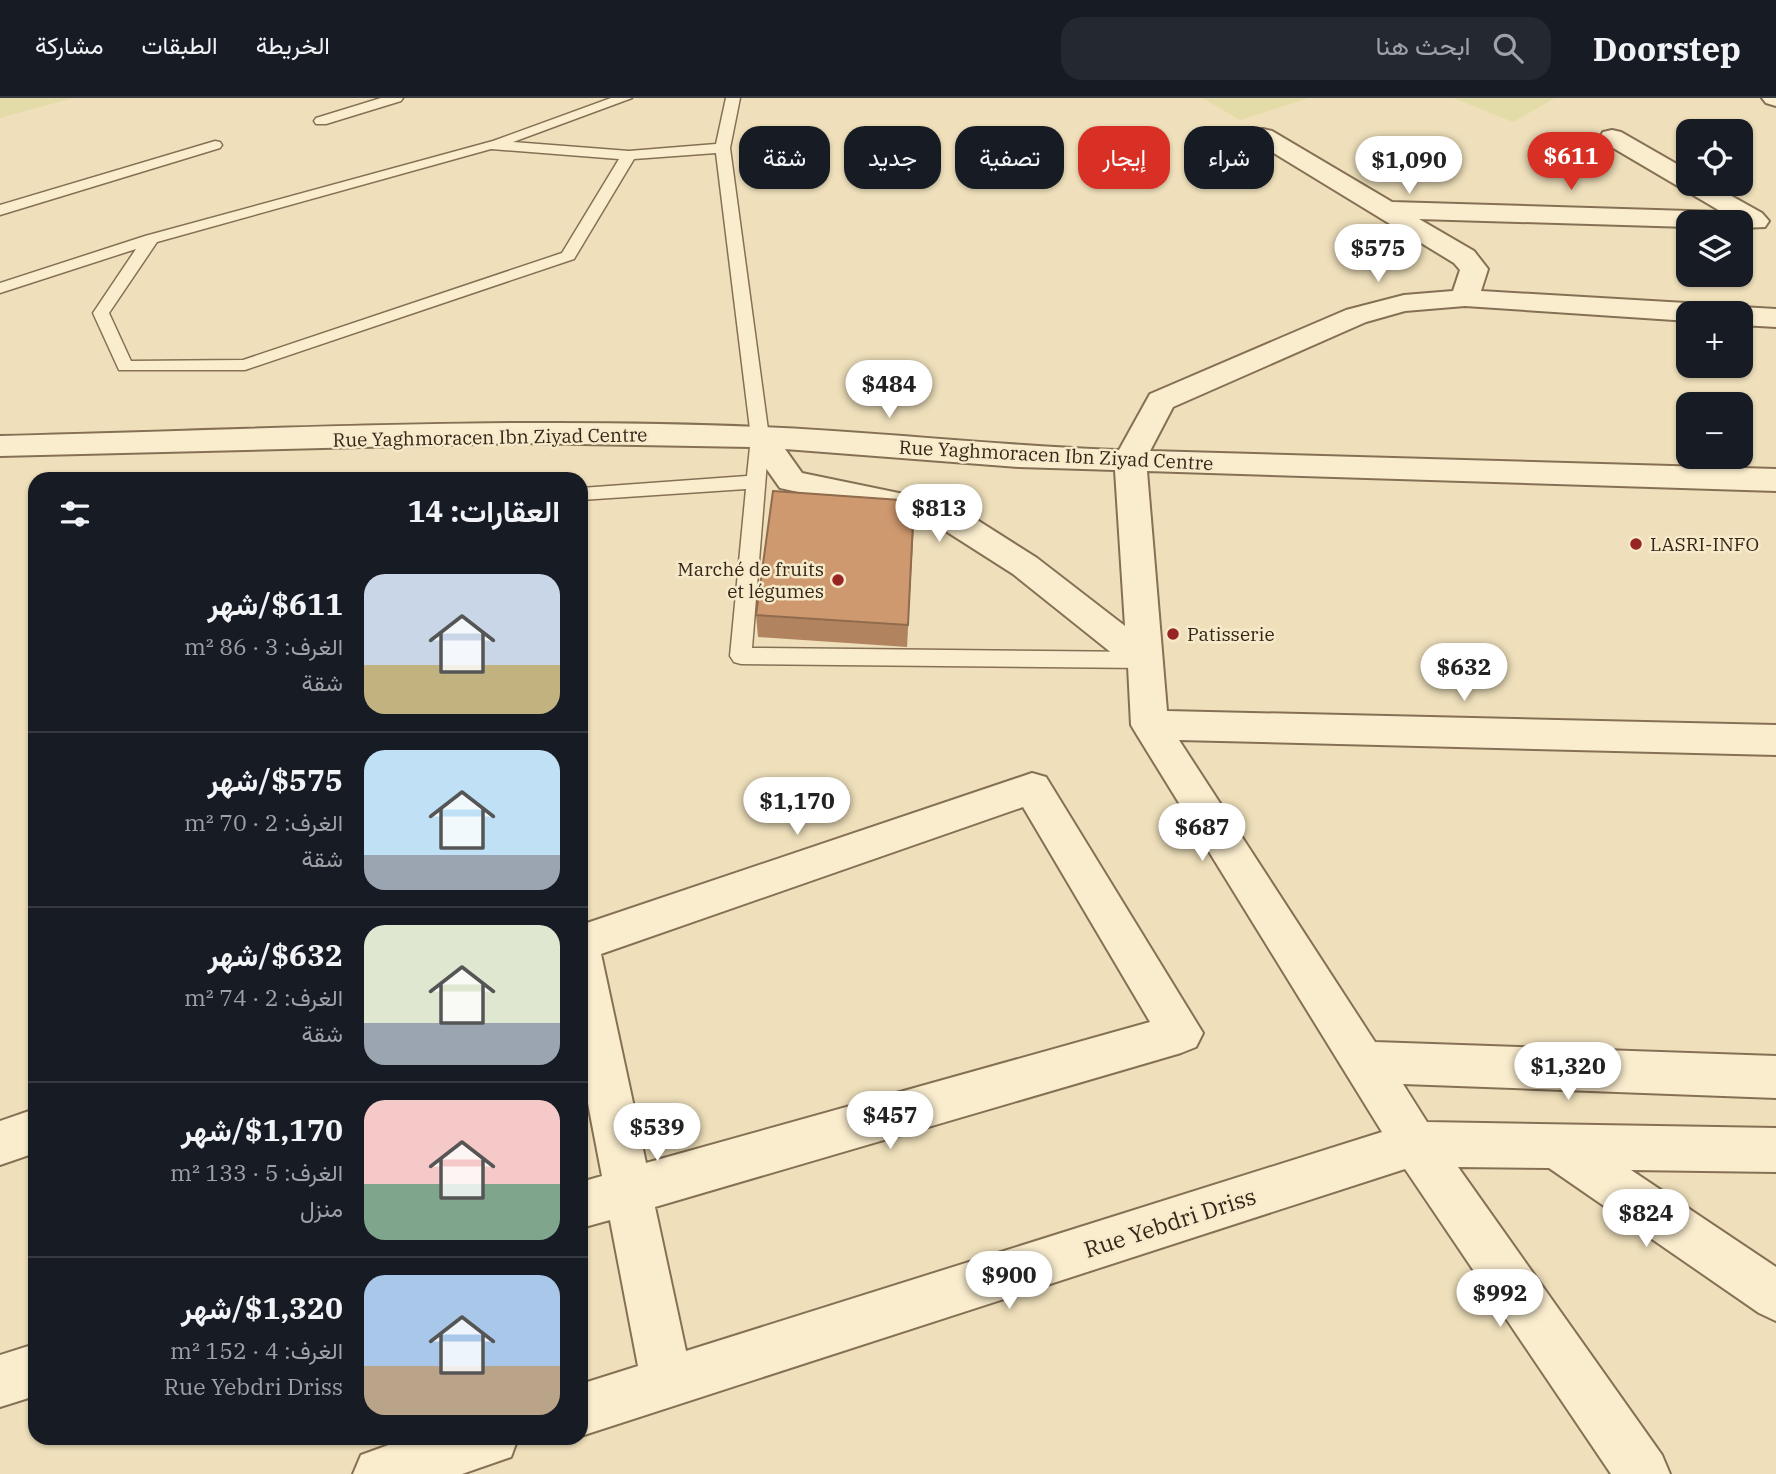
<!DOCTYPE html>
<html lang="ar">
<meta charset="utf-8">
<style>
:root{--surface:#171b24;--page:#242831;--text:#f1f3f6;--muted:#9ea1a6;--line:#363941;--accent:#d93025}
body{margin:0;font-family:"IBM Plex Serif",Vazirmatn,serif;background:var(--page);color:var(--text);direction:rtl;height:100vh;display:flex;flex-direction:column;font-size:26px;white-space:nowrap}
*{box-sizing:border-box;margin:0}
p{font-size:23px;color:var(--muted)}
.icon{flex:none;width:38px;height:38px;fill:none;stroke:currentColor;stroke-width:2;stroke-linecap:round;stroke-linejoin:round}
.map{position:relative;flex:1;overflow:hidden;direction:ltr}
.panel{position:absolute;left:28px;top:374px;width:560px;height:973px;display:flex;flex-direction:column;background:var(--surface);border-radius:21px;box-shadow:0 2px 5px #0004;direction:rtl}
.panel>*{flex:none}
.banner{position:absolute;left:609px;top:28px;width:665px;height:63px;direction:rtl;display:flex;gap:14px}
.buttons{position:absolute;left:1676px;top:21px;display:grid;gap:14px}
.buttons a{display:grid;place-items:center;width:77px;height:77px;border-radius:14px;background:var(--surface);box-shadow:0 2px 5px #0004;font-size:35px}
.price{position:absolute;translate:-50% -60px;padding:0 16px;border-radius:24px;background:#fff;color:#222;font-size:23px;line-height:46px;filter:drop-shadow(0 2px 4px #0008)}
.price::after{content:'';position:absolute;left:50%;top:42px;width:21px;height:16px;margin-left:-10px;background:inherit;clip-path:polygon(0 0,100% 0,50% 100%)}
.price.active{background:var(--accent);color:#fff}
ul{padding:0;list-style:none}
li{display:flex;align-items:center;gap:21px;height:175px;padding:0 28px}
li+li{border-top:2px solid var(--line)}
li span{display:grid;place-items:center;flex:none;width:196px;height:140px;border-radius:21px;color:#555}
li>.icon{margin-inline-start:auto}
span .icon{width:84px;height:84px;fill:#fffc;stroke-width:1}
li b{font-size:30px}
h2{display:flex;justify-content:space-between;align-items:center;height:84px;padding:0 28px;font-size:30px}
.pill{padding:0 24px;border-radius:21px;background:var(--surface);box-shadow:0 2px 5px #0004;font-size:24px;line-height:63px}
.pill.active{background:var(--accent);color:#fff}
header{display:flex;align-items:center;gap:42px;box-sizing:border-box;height:98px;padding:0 35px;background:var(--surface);border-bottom:2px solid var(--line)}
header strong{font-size:33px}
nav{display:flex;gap:38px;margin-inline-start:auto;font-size:24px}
.search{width:490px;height:63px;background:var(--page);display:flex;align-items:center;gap:18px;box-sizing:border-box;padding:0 24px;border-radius:21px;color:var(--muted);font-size:26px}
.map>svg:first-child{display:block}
.farmland{fill:#e4dca8}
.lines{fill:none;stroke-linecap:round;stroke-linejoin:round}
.service-casing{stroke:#867055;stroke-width:3}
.minor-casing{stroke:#867055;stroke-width:4}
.service{fill:#faedce;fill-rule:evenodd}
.minor{fill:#faedce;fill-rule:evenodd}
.wall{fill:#b1845f}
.shaded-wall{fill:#906b4e}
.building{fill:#ce996f;stroke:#906b4e;stroke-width:2}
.poi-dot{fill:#962523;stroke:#f6eaca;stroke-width:2.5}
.labels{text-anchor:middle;stroke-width:5;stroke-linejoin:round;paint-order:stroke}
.street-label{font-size:19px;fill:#34271a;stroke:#f6eaca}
.poi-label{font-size:19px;fill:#34271a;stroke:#f6eaca;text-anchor:start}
.near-street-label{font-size:23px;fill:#34271a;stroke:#f6eaca}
</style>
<header>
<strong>Doorstep</strong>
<div class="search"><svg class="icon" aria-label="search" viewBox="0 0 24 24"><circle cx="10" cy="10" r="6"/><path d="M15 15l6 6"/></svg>ابحث هنا</div>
<nav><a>الخريطة</a><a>الطبقات</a><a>مشاركة</a></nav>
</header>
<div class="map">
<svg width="1776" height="1376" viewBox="0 0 1776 1376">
<rect width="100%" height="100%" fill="#efe0bb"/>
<!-- farmland -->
<g class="farmland">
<polygon points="0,0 74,0 0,20"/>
<polygon points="1202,0 1309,0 1240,22"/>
<polygon points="1453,0 1555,0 1513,24"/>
</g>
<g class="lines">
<defs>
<g id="service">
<polygon points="381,0 403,0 401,3 326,26 316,26 314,23 316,20"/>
<path d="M611,0H632L513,44L629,53L716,46L726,0H740L730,50L769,339L752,550L1144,554L1151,556L1155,562L1151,568L1144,570L741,566L734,564L730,558L746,391L581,402V390L747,378L751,339L716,55L634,61L574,161L245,272H119L93,215L136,151L0,195V185L145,138L493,43ZM491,51L619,61L562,155L243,262L131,263L109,215L157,144Z"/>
<polygon points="215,43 220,44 222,47 220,50 0,117 0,107"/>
</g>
<g id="minor">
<polygon points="1762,0 1776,0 1776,8 1766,5"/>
<path d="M1263,31L1272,33L1392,104L1722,114L1603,44L1600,39L1603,34L1612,32L1621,34L1689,73V86H1710L1762,115L1769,123L1765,129L1741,130V124H1689V129L1419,121L1474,153L1488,171L1481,193L1703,206L1713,209L1717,215H1689V223L1465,208L1405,213L1366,224L1173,309L1150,353L1776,371V393L1147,373L1167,613L1776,627V657L1179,642L1375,944L1776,958V1000L1403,986L1427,1024L1776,1030V1074L1631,1072L1776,1169V1223L1759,1215L1549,1070L1458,1069L1662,1357L1670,1376H1611L1405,1071L581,1338V1286L638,1268L610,1122L581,1130V1084L602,1078L581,969V827L1032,675L1046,679L1203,935L1196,949L1181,955L655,1109L686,1253L1382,1034L1137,637L1131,627L1128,568L1013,476L930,423L780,390L751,349L523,345L0,358V338C253,332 507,318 760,329C880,334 999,348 1119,352L1150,296L1346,212L1404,197L1453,193L1460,172L1454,165L1254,43L1251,38L1254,33ZM785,351L1019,369L1115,372L1125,528L1037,460L952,406L802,375ZM1023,709L1150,924L646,1065L601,856Z"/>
<polygon points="1741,209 1776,211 1776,229 1741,227 1741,215 1729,215"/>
<polygon points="35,1011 35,1055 0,1067 0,1023"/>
<polygon points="35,1246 35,1298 0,1309 0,1257"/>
<polygon points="408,1340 518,1340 511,1359 462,1376 353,1376 361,1357"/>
</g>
</defs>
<!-- service casing -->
<use href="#service" class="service-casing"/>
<!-- minor casing -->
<use href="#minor" class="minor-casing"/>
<!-- service -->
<use href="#service" class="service"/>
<!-- minor -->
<use href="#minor" class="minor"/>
</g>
<!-- wall -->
<polygon class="wall" points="914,403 907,549 758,539 756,517"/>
<!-- shaded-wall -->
<polygon class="shaded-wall" points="914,403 914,426 907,549 908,527"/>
<!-- building -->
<polygon class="building" points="773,393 914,403 908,527 756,517"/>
<!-- markers -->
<g class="poi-dot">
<circle cx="1636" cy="446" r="7"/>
<circle cx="838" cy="482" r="7"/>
<circle cx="1173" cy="536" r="7"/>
</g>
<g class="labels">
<!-- street labels -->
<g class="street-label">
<text transform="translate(490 339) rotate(-1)" y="7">Rue Yaghmoracen Ibn Ziyad Centre</text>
<text transform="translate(1056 357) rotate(3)" y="7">Rue Yaghmoracen Ibn Ziyad Centre</text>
</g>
<!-- poi labels -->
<g class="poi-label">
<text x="1650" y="453">LASRI-INFO</text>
<text x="824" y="478" text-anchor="end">Marché de fruits<tspan x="824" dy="22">et légumes</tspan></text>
<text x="1187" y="543">Patisserie</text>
</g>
<!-- near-street labels -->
<g class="near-street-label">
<text transform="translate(1170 1125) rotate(-18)" y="8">Rue Yebdri Driss</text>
</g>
</g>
</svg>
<div class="buttons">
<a><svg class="icon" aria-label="locate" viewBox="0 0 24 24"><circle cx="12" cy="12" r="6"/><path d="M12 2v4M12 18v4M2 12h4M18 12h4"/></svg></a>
<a><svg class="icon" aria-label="layers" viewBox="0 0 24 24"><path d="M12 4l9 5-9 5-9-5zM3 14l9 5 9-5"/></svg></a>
<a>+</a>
<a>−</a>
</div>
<b class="price active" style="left:1571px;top:94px">$611</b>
<b class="price" style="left:1409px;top:98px">$1,090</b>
<b class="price" style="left:1378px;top:186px">$575</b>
<b class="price" style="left:889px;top:322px">$484</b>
<b class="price" style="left:939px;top:446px">$813</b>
<b class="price" style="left:1464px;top:605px">$632</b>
<b class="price" style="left:797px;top:739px">$1,170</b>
<b class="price" style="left:1202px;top:765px">$687</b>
<b class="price" style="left:1568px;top:1004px">$1,320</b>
<b class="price" style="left:890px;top:1053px">$457</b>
<b class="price" style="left:657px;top:1065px">$539</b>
<b class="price" style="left:1646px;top:1151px">$824</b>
<b class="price" style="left:1009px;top:1213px">$900</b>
<b class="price" style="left:1500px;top:1231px">$992</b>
<div class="banner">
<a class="pill">شراء</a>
<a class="pill active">إيجار</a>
<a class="pill">تصفية</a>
<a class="pill">جديد</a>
<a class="pill">شقة</a>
</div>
<section class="panel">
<h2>العقارات: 14<svg class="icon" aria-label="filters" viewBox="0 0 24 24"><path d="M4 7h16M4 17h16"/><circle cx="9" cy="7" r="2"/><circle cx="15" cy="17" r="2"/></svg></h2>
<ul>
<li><span style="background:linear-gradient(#c9d6e8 65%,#c2b280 0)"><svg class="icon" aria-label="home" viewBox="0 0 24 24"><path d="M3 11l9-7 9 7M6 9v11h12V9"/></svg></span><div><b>$611/شهر</b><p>الغرف: 3 · 86 m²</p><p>شقة</p></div></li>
<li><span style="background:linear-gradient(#bfe0f5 75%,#9aa5b1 0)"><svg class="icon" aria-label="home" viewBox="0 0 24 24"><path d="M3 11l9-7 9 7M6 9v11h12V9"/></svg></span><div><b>$575/شهر</b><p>الغرف: 2 · 70 m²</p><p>شقة</p></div></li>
<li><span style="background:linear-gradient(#dfe7d0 70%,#9aa5b1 0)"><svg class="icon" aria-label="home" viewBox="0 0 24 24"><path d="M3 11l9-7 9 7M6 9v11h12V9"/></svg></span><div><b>$632/شهر</b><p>الغرف: 2 · 74 m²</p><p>شقة</p></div></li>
<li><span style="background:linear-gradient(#f6c9c9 60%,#7fa58c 0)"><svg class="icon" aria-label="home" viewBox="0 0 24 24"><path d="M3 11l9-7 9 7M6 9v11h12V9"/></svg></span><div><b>$1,170/شهر</b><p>الغرف: 5 · 133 m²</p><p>منزل</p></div></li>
<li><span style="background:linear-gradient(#a9c7e8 65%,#b9a48a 0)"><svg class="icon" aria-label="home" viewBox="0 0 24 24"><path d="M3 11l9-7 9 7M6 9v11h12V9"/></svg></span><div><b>$1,320/شهر</b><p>الغرف: 4 · 152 m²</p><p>Rue Yebdri Driss</p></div></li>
</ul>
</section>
</div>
